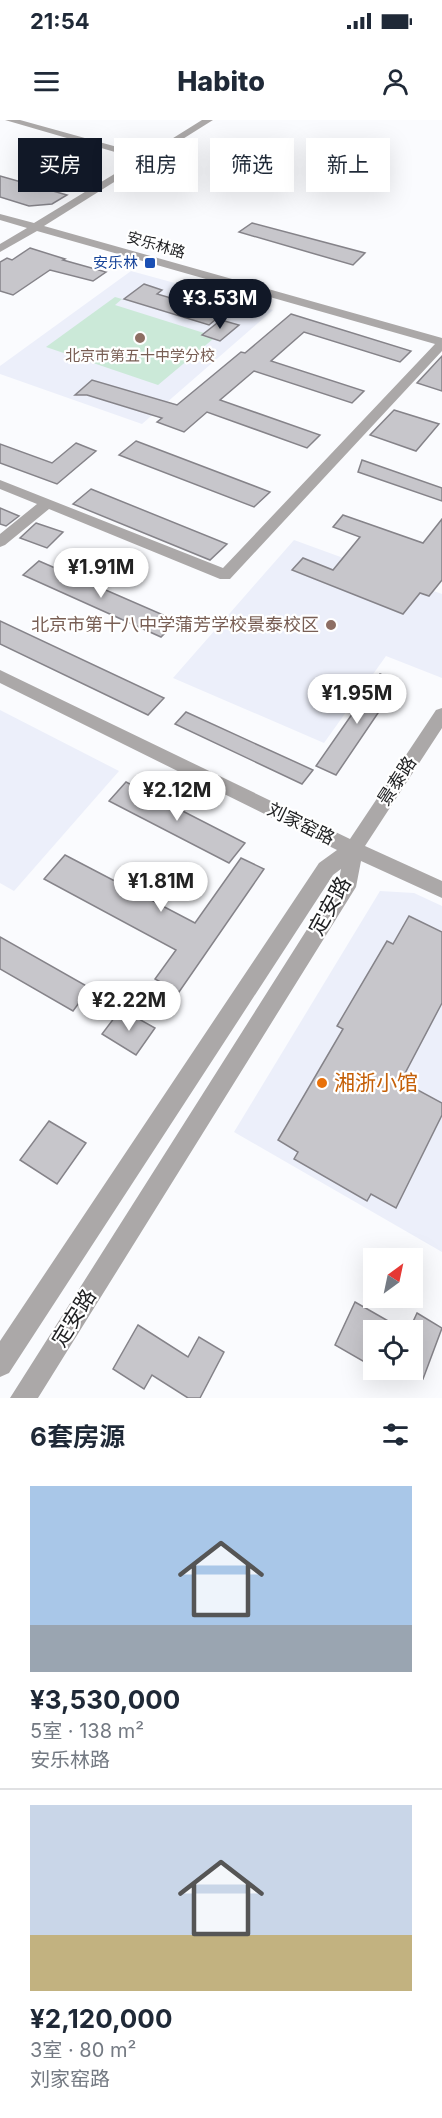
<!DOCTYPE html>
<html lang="zh">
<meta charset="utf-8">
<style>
:root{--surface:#fff;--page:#f2f2f3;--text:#1f2937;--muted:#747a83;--line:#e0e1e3;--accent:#111827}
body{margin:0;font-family:Inter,"Noto Sans SC",sans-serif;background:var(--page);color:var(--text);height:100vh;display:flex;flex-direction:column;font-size:22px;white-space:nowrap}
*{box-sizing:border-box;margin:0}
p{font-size:20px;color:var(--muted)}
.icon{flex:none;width:33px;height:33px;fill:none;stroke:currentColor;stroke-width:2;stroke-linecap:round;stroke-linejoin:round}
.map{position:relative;height:1278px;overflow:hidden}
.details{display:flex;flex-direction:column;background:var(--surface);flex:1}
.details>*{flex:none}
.top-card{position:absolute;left:18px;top:18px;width:406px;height:54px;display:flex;gap:12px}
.needle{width:39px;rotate:33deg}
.controls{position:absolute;left:363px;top:1128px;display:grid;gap:12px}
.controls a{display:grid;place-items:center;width:60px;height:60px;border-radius:0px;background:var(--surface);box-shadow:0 6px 24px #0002;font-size:30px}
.price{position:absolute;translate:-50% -51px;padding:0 14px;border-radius:21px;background:#fff;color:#222;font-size:20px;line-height:39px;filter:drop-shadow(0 2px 3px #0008)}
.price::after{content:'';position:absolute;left:50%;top:36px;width:18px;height:14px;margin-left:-9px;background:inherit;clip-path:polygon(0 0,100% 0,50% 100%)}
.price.selected{background:var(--accent);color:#fff}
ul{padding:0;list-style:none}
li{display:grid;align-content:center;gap:12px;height:318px;padding:0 30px}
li+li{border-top:2px solid var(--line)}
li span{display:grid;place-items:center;height:186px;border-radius:0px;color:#555}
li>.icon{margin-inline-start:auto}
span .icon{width:108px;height:108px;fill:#fffc;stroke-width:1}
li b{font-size:26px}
h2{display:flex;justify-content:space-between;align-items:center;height:72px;padding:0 30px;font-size:26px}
.tag{padding:0 21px;border-radius:0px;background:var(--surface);box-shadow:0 6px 24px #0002;font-size:21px;line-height:54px}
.tag.selected{background:var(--accent);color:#fff}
.status{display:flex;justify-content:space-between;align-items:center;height:42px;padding:0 30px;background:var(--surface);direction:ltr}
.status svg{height:16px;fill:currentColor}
header{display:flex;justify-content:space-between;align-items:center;height:78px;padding:0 30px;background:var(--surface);font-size:27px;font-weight:800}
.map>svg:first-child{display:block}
.built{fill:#eceffa}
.green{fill:#cbe9d8}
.building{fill:#c7c6cb;stroke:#858389;stroke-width:1.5}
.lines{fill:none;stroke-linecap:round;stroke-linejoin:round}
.minor{fill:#aba8a8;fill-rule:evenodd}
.transit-dot{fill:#1a4fb4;stroke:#fff;stroke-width:2}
.education-dot{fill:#8d6e63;stroke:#fff;stroke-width:2}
.food-dot{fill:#e8710a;stroke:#fff;stroke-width:2}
.labels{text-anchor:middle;stroke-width:4.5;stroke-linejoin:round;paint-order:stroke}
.far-street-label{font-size:15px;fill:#1e1f21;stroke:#fff}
.far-transit-label{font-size:15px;fill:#164399;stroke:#fff;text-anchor:end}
.far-education-label{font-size:15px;fill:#785e54;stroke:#fff}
.education-label{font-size:18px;fill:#785e54;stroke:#fff;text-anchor:end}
.street-label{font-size:18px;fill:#1e1f21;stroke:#fff}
.near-street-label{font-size:21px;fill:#1e1f21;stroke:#fff}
.near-food-label{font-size:21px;fill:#c56008;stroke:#fff;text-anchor:start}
</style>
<div class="status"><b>21:54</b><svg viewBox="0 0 49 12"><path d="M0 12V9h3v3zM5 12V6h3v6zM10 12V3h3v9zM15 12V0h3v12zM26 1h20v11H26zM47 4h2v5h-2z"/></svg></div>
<header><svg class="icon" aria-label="menu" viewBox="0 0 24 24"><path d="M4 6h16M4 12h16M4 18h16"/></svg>Habito<svg class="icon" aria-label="person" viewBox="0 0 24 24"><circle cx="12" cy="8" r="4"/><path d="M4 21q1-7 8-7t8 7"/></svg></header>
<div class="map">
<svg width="442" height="1278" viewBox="0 0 442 1278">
<rect width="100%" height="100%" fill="#fafbfe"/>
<!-- built -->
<g class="built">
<polygon points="131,151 273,190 142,304 0,254 0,246"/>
<polygon points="294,420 442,474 442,558 386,536 324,623 173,558"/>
<polygon points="0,590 119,651 14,771 0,763"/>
<polygon points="380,771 414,773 442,786 442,1132 234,1012"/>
</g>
<!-- green -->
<polygon class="green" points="115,177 122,179 115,185 204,213 202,216 213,219 158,265 46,227"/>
<!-- building -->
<g class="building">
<polygon points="0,56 67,75 52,84 29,86 0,77"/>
<polygon points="252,103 365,133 353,145 239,112"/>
<polygon points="30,128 65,139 63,140 106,152 93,161 50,150 13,175 0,171 0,142 7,138 12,140"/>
<polygon points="144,164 162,170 157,174 205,188 211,184 228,189 209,205 124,179"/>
<polygon points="291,194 411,231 400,242 304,212 271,241 364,271 352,283 254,251 220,280 320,315 307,328 207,292 184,312 157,302 162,298 87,275 75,275 92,260 177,285 241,232 245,233"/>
<polygon points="221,200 239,205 220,221 202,215"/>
<polygon points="442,236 442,271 417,263"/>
<polygon points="394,290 439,304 416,331 370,315"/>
<polygon points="136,321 270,372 254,387 119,335"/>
<polygon points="76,323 96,331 57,364 0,343 0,324 52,343"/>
<polygon points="362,340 442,368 442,381 358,352"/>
<polygon points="91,369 227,424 210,440 73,384"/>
<polygon points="0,388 19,396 6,406 0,404"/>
<polygon points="343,395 423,423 442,399 442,460 429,476 420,473 403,494 292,450 303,438 333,450 360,417 333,407"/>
<polygon points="36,403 63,412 47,428 20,418"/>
<polygon points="39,441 177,501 161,517 23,455"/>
<polygon points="0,501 164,578 148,595 0,524"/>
<polygon points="380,554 399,562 336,655 316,646"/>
<polygon points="186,592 313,650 302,664 175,604"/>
<polygon points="126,662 245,723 229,743 109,681"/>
<polygon points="65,735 195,803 241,738 264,749 179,872 155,859 176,830 44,759"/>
<polygon points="409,796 442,812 442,883 401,961 442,983 442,995 396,1088 371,1074 367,1081 294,1039 298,1032 278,1020 343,909 337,906 387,821 393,824"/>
<polygon points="0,817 90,868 73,891 0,849"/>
<polygon points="121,889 155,908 136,935 102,914"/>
<polygon points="49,1001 86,1023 57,1064 20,1040"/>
<polygon points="355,1182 404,1210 374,1210 374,1232 368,1244 335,1225"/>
<polygon points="417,1193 442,1208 423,1259 412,1253 412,1204"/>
<polygon points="138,1205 188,1237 199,1217 224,1232 200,1278 188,1278 152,1255 144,1269 113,1249"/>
</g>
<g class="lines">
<!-- minor -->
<g class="minor">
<polygon points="5,0 20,0 146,35 202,0 213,0 44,106 442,218 442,231 230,459 220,459 49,389 5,425 0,427 0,414 37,384 0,369 0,360 223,448 435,224 37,111 0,132 0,124 27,108 0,100 0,94 34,103 139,39"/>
<polygon points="0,550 350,719 436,590 442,588 442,608 365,726 442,761 442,778 361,741 356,767 38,1278 10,1278 339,759 341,749 333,755 9,1253 0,1257 0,1221 319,743 337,730 0,563"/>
</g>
</g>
<!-- markers -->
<rect class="transit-dot" x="144" y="137" width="12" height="12" rx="3"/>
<g class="education-dot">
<circle cx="140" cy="218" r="6"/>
<circle cx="331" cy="505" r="6"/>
</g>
<circle class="food-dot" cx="322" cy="963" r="6"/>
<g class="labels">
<!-- far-street labels -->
<g class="far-street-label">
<text transform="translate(156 125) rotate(16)" y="5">安乐林路</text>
</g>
<!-- far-transit labels -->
<g class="far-transit-label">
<text x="138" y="148">安乐林</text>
</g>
<!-- far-education labels -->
<g class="far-education-label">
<text x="140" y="241">北京市第五十中学分校</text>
</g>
<!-- education labels -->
<g class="education-label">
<text x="319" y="511">北京市第十八中学蒲芳学校景泰校区</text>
</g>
<!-- street labels -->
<g class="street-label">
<text transform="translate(397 661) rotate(-57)" y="6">景泰路</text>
<text transform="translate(301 704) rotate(26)" y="6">刘家窑路</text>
</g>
<!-- near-street labels -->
<g class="near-street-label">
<text transform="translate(330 786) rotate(-61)" y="7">定安路</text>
<text transform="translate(74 1198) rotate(-58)" y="7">定安路</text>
</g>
<!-- near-food labels -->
<g class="near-food-label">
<text x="334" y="970">湘浙小馆</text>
</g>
</g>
</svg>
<div class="controls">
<a><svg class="needle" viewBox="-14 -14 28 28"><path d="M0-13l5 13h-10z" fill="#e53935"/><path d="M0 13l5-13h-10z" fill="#747a83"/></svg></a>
<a><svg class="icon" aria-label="locate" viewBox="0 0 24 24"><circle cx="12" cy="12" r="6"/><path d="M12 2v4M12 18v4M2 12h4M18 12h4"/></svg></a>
</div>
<b class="price selected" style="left:220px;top:210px">¥3.53M</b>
<b class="price" style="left:101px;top:479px">¥1.91M</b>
<b class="price" style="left:357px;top:605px">¥1.95M</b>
<b class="price" style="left:177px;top:702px">¥2.12M</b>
<b class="price" style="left:161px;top:793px">¥1.81M</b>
<b class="price" style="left:129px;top:912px">¥2.22M</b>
<div class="top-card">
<a class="tag selected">买房</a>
<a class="tag">租房</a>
<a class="tag">筛选</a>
<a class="tag">新上</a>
</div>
</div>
<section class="details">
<h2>6套房源<svg class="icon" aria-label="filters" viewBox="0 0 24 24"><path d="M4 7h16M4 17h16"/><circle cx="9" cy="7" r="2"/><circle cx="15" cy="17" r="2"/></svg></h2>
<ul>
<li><span style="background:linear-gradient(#a9c7e8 75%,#9aa5b1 0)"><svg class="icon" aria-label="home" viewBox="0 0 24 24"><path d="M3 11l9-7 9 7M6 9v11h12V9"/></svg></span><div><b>¥3,530,000</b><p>5室 · 138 m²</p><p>安乐林路</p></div></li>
<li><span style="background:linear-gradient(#c9d6e8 70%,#c2b280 0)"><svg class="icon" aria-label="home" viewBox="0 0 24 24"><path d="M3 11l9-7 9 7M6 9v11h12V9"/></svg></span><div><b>¥2,120,000</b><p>3室 · 80 m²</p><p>刘家窑路</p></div></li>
</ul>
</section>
